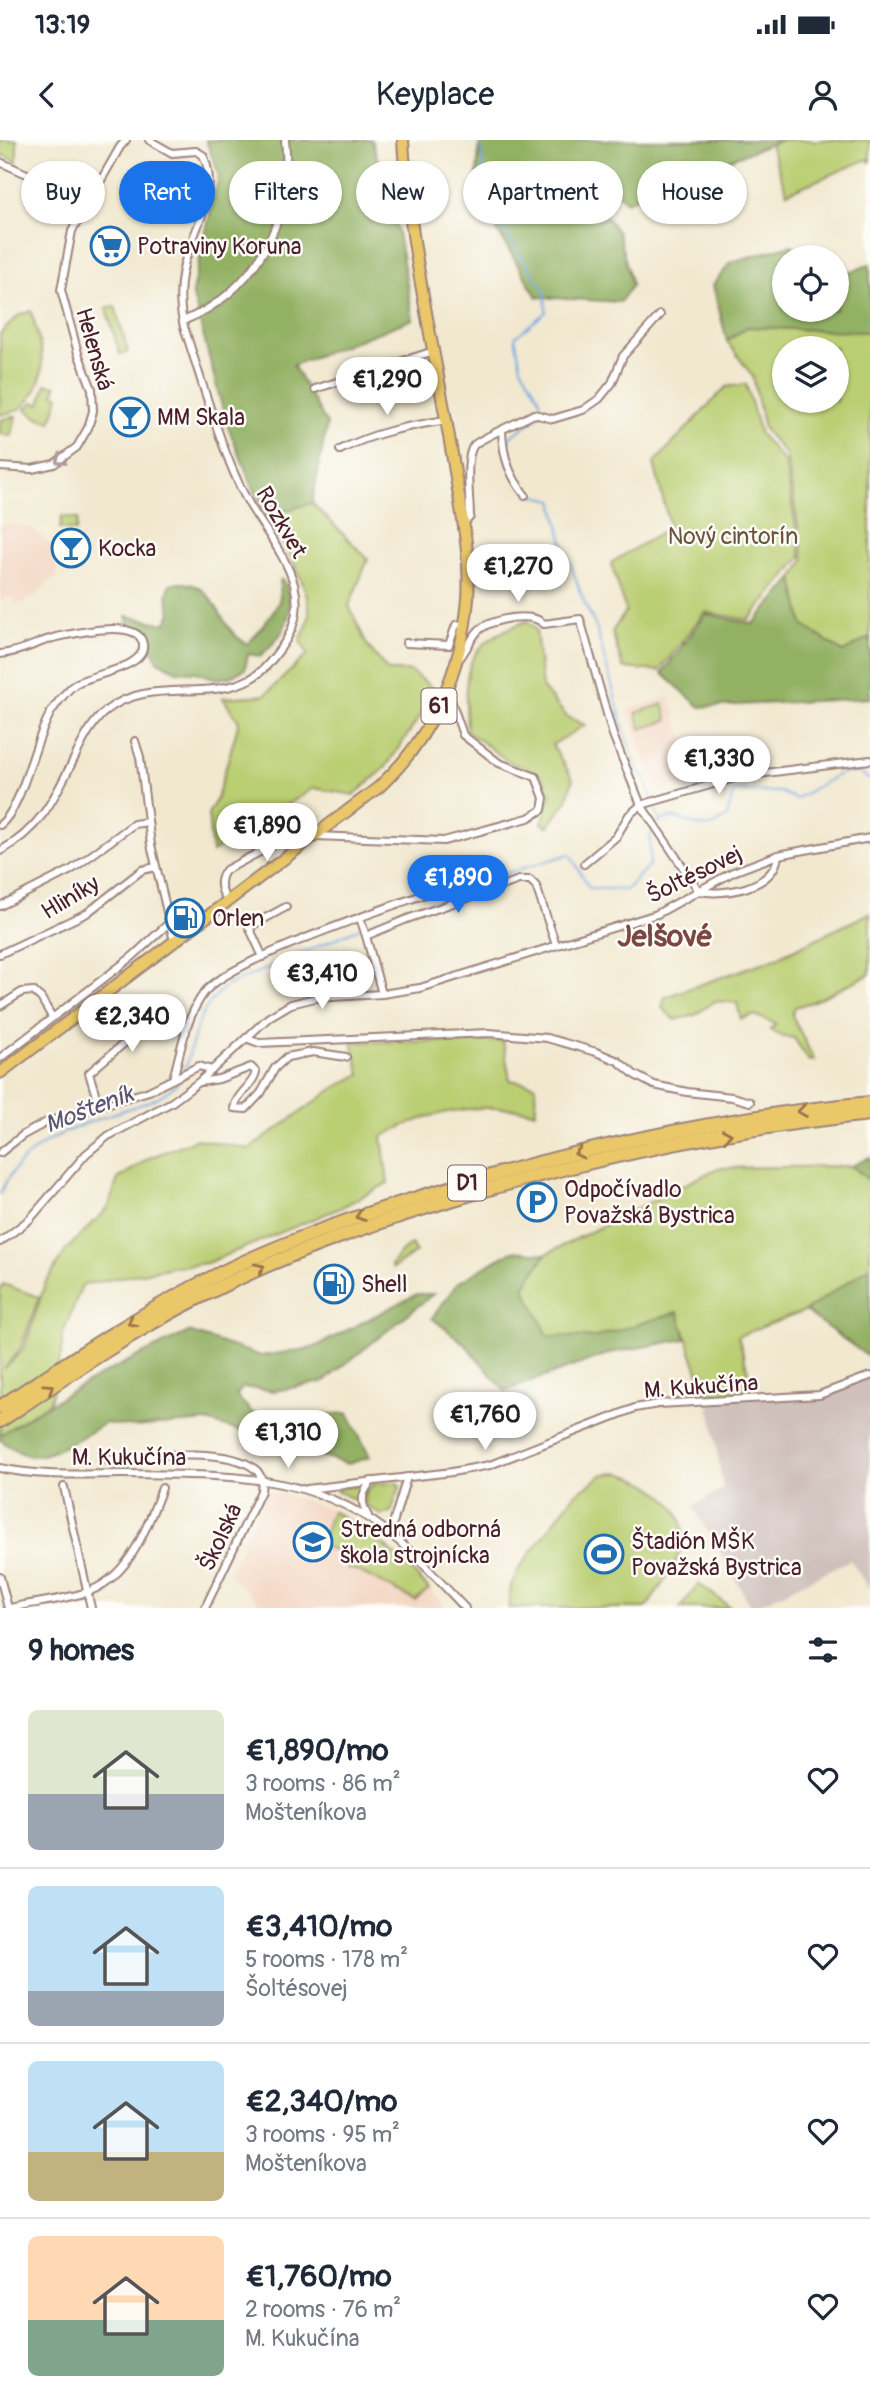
<!DOCTYPE html>
<meta charset="utf-8">
<style>
:root{--surface:#fff;--page:#f6f6f7;--text:#1f2937;--muted:#747a83;--line:#e0e1e3;--accent:#1a73e8}
body{margin:0;font-family:Pangolin,sans-serif;background:var(--page);color:var(--text);height:100vh;display:flex;flex-direction:column;font-size:26px;white-space:nowrap}
*{box-sizing:border-box;margin:0}
p{font-size:23px;color:var(--muted)}
.icon{flex:none;width:38px;height:38px;fill:none;stroke:currentColor;stroke-width:2;stroke-linecap:round;stroke-linejoin:round}
.map{position:relative;height:1468px;overflow:hidden}
.drawer{display:flex;flex-direction:column;background:var(--surface);flex:1}
.drawer>*{flex:none}
.guide{position:absolute;left:21px;top:21px;width:830px;height:63px;display:flex;gap:14px}
.tools{position:absolute;left:772px;top:105px;display:grid;gap:14px}
.tools a{display:grid;place-items:center;width:77px;height:77px;border-radius:50%;background:var(--surface);box-shadow:0 2px 5px #0004;font-size:35px}
.price{position:absolute;translate:-50% -60px;padding:0 16px;border-radius:24px;background:#fff;color:#222;font-size:23px;line-height:46px;filter:drop-shadow(0 2px 4px #0008)}
.price::after{content:'';position:absolute;left:50%;top:42px;width:21px;height:16px;margin-left:-10px;background:inherit;clip-path:polygon(0 0,100% 0,50% 100%)}
.price.active{background:var(--accent);color:#fff}
ul{padding:0;list-style:none}
li{display:flex;align-items:center;gap:21px;height:175px;padding:0 28px}
li+li{border-top:2px solid var(--line)}
li span{display:grid;place-items:center;flex:none;width:196px;height:140px;border-radius:10px;color:#555}
li>.icon{margin-inline-start:auto}
span .icon{width:84px;height:84px;fill:#fffc;stroke-width:1}
li b{font-size:30px}
h2{display:flex;justify-content:space-between;align-items:center;height:84px;padding:0 28px;font-size:30px}
.tag{padding:0 24px;border-radius:32px;background:var(--surface);box-shadow:0 2px 5px #0004;font-size:24px;line-height:63px}
.tag.active{background:var(--accent);color:#fff}
.status{display:flex;justify-content:space-between;align-items:center;height:49px;padding:0 35px;background:var(--surface);direction:ltr}
.status svg{height:19px;fill:currentColor}
header{display:flex;justify-content:space-between;align-items:center;height:91px;padding:0 28px;background:var(--surface);font-size:32px;font-weight:600}
.map>svg:first-child{display:block}
.built{fill:#f3d4bf}
.industrial{fill:#cfc0bb}
.green{fill:#bace72;stroke:#82764e;stroke-width:2;fill-rule:evenodd}
.forest{fill:#93b164;stroke:#6e6848;stroke-width:2}
.lines{fill:none;stroke-linecap:round;stroke-linejoin:round}
.stream{stroke:#73a6df;stroke-width:2}
.minor-casing{stroke:#9e847d;stroke-width:10}
.primary-casing{stroke:#9e847d;stroke-width:14}
.motorway-casing{stroke:#9e847d;stroke-width:16}
.minor{stroke:#fff;stroke-width:6}
.primary{stroke:#eac769;stroke-width:10}
.motorway{stroke:#eac769;stroke-width:12}
.oneway{stroke:#ae9aa0}
.oneway2{stroke:#9a734a}
.labels{text-anchor:middle;stroke-width:5;stroke-linejoin:round;paint-order:stroke}
.shield{fill:#fdfcf7;stroke:#806168;stroke-width:2}
.shield-label{font-size:21px;font-weight:bold;fill:#4a1f2b}
.poi-label{font-size:23px;fill:#4a1f2b;stroke:#fdfcf7;text-anchor:start}
.street-label{font-size:23px;fill:#4a1f2b;stroke:#fdfcf7}
.park-label{font-size:23px;fill:#6c5440;stroke:#fdfcf7}
.water-label{font-size:24px;font-style:italic;fill:#5a5573;stroke:#fdfcf7}
.district-label{font-size:30px;font-weight:bold;fill:#7c4742;stroke:#fdfcf7}
</style>
<div class="status"><b>13:19</b><svg viewBox="0 0 49 12"><path d="M0 12V9h3v3zM5 12V6h3v6zM10 12V3h3v9zM15 12V0h3v12zM26 1h20v11H26zM47 4h2v5h-2z"/></svg></div>
<header><svg class="icon" aria-label="back" viewBox="0 0 24 24"><path d="M15 5l-7 7 7 7"/></svg>Keyplace<svg class="icon" aria-label="person" viewBox="0 0 24 24"><circle cx="12" cy="8" r="4"/><path d="M4 21q1-7 8-7t8 7"/></svg></header>
<div class="map">
<svg width="870" height="1468" viewBox="0 0 870 1468">
<rect width="100%" height="100%" fill="#fdfcf7"/>
<filter id="ink" filterUnits="userSpaceOnUse"><feTurbulence type="fractalNoise" baseFrequency=".0143" numOctaves="2"/><feDisplacementMap in="SourceGraphic" scale="14" xChannelSelector="R" yChannelSelector="G"/><feConvolveMatrix kernelMatrix="1 2 1 2 8 2 1 2 1" color-interpolation-filters="sRGB"/></filter>
<filter id="wash" filterUnits="userSpaceOnUse"><feTurbulence type="fractalNoise" baseFrequency=".00686" numOctaves="4" result="noise"/><feDisplacementMap in="SourceGraphic" scale="28" xChannelSelector="R" yChannelSelector="G"/><feGaussianBlur stdDeviation="1.57" result="paint"/><feColorMatrix in="noise" values="0 0 0 0 0 0 0 0 0 0 0 0 0 0 0 0 0 1.4 0 .05"/><feComposite in="paint" operator="in"/></filter>
<g filter="url(#wash)">
<rect width="100%" height="100%" fill="#f1e8cf"/>
<!-- built -->
<g class="built">
<polygon points="3,384 31,388 61,413 56,439 53,438 34,457 23,462 14,464 14,459 5,457 0,463 0,386"/>
<polygon points="669,556 696,640 656,652 628,570"/>
<polygon points="267,1352 295,1357 328,1369 361,1385 403,1419 446,1468 265,1468 229,1434"/>
</g>
<!-- industrial -->
<polygon class="industrial" points="870,1232 870,1450 850,1420 752,1468 693,1366 723,1349 712,1277 706,1255 821,1252"/>
<!-- green -->
<g class="green">
<polygon points="0,0 17,0 17,22 0,14"/>
<polygon points="782,0 870,0 870,23 868,19 787,53 770,5"/>
<polygon points="115,166 128,212 120,214 106,168"/>
<path d="M31,171C39,200 51,229 32,256C23,269 16,272 0,275V194L19,175Z"/>
<path d="M747,187L870,192V497L843,512L802,485L793,439L804,420L786,315L764,289L753,237L727,201ZM784,208H836V261H784Z"/>
<polygon points="46,244 56,246 54,254 59,256 51,282 37,277 25,269 33,262 40,264"/>
<polygon points="746,244 760,294 785,323 801,417 749,480 705,472 659,531 623,528 612,492 626,471 611,423 670,387 654,323 726,247"/>
<polygon points="16,276 11,296 0,294 0,280"/>
<path d="M312,363L368,419L349,466L367,505L388,531H410L437,551L385,628L354,655L314,648L212,712L208,674L217,658L239,582L223,558L265,555L308,514L300,501C303,494 309,484 309,476C312,448 280,398 265,376Z"/>
<polygon points="62,376 78,379 76,391 60,388"/>
<path d="M527,481L536,489L542,547L567,577L585,585L552,605L573,639L567,660L548,687L542,683L551,655L542,636L509,622L467,591C464,528 462,505 527,481Z"/>
<polygon points="663,564 668,580 641,589 636,573"/>
<polygon points="870,773 870,834 812,862 795,867 792,875 814,920 809,921 794,898 781,896 770,890 776,884 754,875 741,879 737,863 715,861 695,875 675,880 662,868 665,857 776,818"/>
<path d="M503,901L510,940L535,945L536,972C483,962 428,970 382,997L388,1043L340,1068L207,1123L172,1127L82,1145L63,1194L61,1214L50,1262L0,1295V1151L3,1144L39,1157L21,1208L4,1229L24,1209L45,1144L66,1110L108,1068L118,1039L149,1018L197,999L249,1009L333,949L360,934L352,902Z"/>
<polygon points="852,1026 870,1041 870,1127 805,1171 738,1196 754,1253 706,1255 678,1173 596,1197 548,1197 524,1147 546,1114 718,1028"/>
<polygon points="411,1104 416,1112 393,1128 391,1125 399,1114"/>
<path d="M619,1333C649,1340 686,1364 683,1400C680,1421 658,1451 646,1468H508L511,1446L519,1429L575,1354L604,1334Z"/>
<polygon points="397,1342 400,1347 391,1372 382,1375 365,1365 366,1352 373,1344"/>
<polygon points="366,1345 361,1363 335,1350 335,1349"/>
<path d="M332,1371C373,1393 398,1415 429,1449L415,1460L360,1432L347,1428L348,1413L320,1406Z"/>
<polygon points="699,1444 731,1468 680,1468"/>
</g>
<!-- forest -->
<g class="forest">
<polygon points="206,0 372,0 398,93 413,179 293,225 327,284 312,363 265,376 226,282 192,152 219,35"/>
<polygon points="480,0 782,0 671,41 627,62 609,47 591,55 618,93 632,145 620,162 537,157 475,53"/>
<polygon points="792,105 802,117 784,117 784,170 836,170 837,138 870,124 870,192 747,187 727,201 713,145 731,122"/>
<path d="M281,439C286,443 287,447 288,453C294,481 280,499 260,516L248,514L245,529L230,537L217,539L196,532L177,531L158,521L142,491L127,483V476L165,484L171,473L167,456L170,444C220,435 214,489 248,504C258,492 272,476 279,461C282,454 278,446 281,439Z"/>
<polygon points="793,439 803,485 843,512 870,497 870,558 700,567 662,533 706,474 753,484"/>
<polygon points="870,1017 870,1041 852,1026"/>
<polygon points="512,1111 546,1114 524,1147 548,1196 596,1197 678,1172 686,1199 610,1213 505,1251 465,1204 432,1178 458,1143"/>
<polygon points="870,1127 870,1218 805,1171"/>
<path d="M417,1154H433L323,1242L274,1251L243,1247L236,1256L255,1275L287,1277L348,1273L370,1317L348,1324L207,1281L134,1287L105,1283C87,1293 56,1315 35,1316C23,1317 10,1306 0,1300V1295C61,1255 123,1222 189,1192L261,1216L313,1208Z"/>
</g>
<g class="lines">
<!-- stream -->
<g class="stream">
<polyline points="478,0 482,12 484,59 545,152 546,172 515,197 521,227 540,259 541,274"/>
<polyline points="507,311 510,297 537,278"/>
<polyline points="509,316 515,334"/>
<polyline points="518,338 529,354 553,360 562,399 582,457 596,487 625,593 637,628 644,636 660,681 658,684"/>
<path d="M660,681C679,671 692,690 711,686C716,685 722,680 727,677L734,651L780,652L796,659L841,633L858,632L870,640"/>
<polyline points="365,786 392,774 465,751 507,733 570,714 589,748 626,750 650,724 650,696 655,689"/>
<path d="M185,931C194,897 197,869 226,846L360,788"/>
<path d="M0,1054C22,1002 75,987 124,970C148,963 168,956 183,936"/>
</g>
</g>
</g>
<g filter="url(#ink)">
<g class="lines">
<defs>
<g id="minor">
<polyline points="0,22 38,39 95,48"/>
<path d="M183,181C257,151 294,78 285,0"/>
<polyline points="315,249 434,211"/>
<path d="M502,291C503,316 509,335 525,355"/>
<path d="M340,310C375,292 409,286 446,280"/>
<polyline points="0,327 32,329 54,324 77,307 88,288 93,271 92,249 78,213 61,150 72,91 120,7 126,0"/>
<path d="M463,384L470,377C470,359 464,317 474,305C479,299 523,280 534,274L553,279L583,270L599,259L612,243L623,216L660,175"/>
<polyline points="406,503 449,505 456,485 465,484"/>
<path d="M0,514C25,512 39,500 61,496C78,493 139,478 143,504C147,529 88,534 74,545C66,551 58,562 53,569C34,597 24,666 0,685"/>
<path d="M460,518C466,510 472,497 479,490C491,479 532,471 544,484L580,479L613,595L641,665L699,751C725,756 775,748 778,715"/>
<polyline points="135,601 140,617 151,705 174,801"/>
<polyline points="315,696 444,701 528,678 542,670 544,658 536,637 499,623 463,595 447,549"/>
<path d="M0,711C43,688 56,654 77,613C84,598 94,580 107,570C149,537 206,562 250,539C263,532 272,520 280,509C318,459 283,417 256,375C247,362 240,347 234,333C214,286 200,235 184,187C178,162 179,137 188,112C199,79 219,50 203,15L196,11L172,13L149,0"/>
<polyline points="584,724 616,697 629,675 641,665 741,636 870,620"/>
<path d="M227,760C220,750 218,740 226,730L304,688"/>
<polyline points="0,766 71,730 134,684 148,682"/>
<polyline points="360,778 366,796"/>
<polyline points="0,814 87,773 142,730 156,727"/>
<polyline points="263,817 249,787 286,767"/>
<polyline points="382,854 366,796 407,779 519,740 530,740 536,746 556,805"/>
<polyline points="0,866 22,852 33,851 41,858 52,877"/>
<polyline points="246,898 259,903 489,893 547,898 596,912 618,921 635,935 654,945 687,952 732,957 750,962"/>
<polyline points="0,918 132,817 169,783"/>
<path d="M173,939C181,910 186,877 204,853C228,821 381,770 425,754"/>
<path d="M200,942L219,939L251,927L256,932C253,946 237,953 234,968L246,969L261,953L275,928L287,917L313,912L346,917"/>
<polyline points="99,966 89,933 167,867 174,869 186,892"/>
<polyline points="0,1013 23,995 47,982 149,951 199,926 212,930"/>
<polyline points="0,1102 30,1079 86,1014 108,996 172,962 199,942 269,877 291,864 315,858 382,854 420,848 657,774 733,732 778,715 870,698"/>
<path d="M108,1320C143,1317 229,1305 256,1330C259,1332 260,1336 262,1339"/>
<path d="M0,1328C40,1337 82,1334 123,1334C214,1335 308,1331 384,1389C414,1412 439,1441 465,1468"/>
<polyline points="64,1347 91,1468"/>
<polyline points="307,1349 452,1332 490,1325 635,1268 658,1264 819,1255 870,1236"/>
<path d="M368,1376C360,1362 361,1353 372,1341"/>
<polyline points="390,1393 407,1337"/>
<polyline points="0,1437 8,1468"/>
<path d="M10,1468C36,1462 65,1460 90,1451C131,1435 148,1385 162,1348"/>
<polyline points="205,1468 261,1351 262,1340"/>
</g>
<path id="primary" d="M0,933L379,647C432,598 462,530 468,459C471,415 461,370 454,326C437,220 409,107 403,0"/>
<g id="motorway">
<path d="M0,1267C75,1217 150,1167 231,1128C305,1093 382,1068 460,1045C593,1005 732,976 870,963"/>
<path d="M0,1281C64,1238 129,1193 198,1158C289,1111 387,1078 485,1050C611,1014 740,987 870,974"/>
</g>
</defs>
<!-- minor casing -->
<use href="#minor" class="minor-casing"/>
<!-- primary casing -->
<use href="#primary" class="primary-casing"/>
<!-- motorway casing -->
<use href="#motorway" class="motorway-casing"/>
<!-- minor -->
<use href="#minor" class="minor"/>
<!-- primary -->
<use href="#primary" class="primary"/>
<!-- motorway -->
<use href="#motorway" class="motorway"/>
</g>
<!-- one-way arrows -->
<defs><path id="oneway-chevron" d="M-2-3.5L2.5 0L-2 3.5" fill="none" stroke-width="1.6" stroke-linecap="round" stroke-linejoin="round" transform="scale(1.75)"/></defs>
<use class="oneway" href="#oneway-chevron" transform="translate(60 320) rotate(150)"/>
<g class="oneway2">
<use href="#oneway-chevron" transform="translate(802 971) rotate(172)"/>
<use href="#oneway-chevron" transform="translate(727 995) rotate(-10)"/>
<use href="#oneway-chevron" transform="translate(579 1013) rotate(167)"/>
<use href="#oneway-chevron" transform="translate(360 1076) rotate(161)"/>
<use href="#oneway-chevron" transform="translate(260 1128) rotate(-24)"/>
<use href="#oneway-chevron" transform="translate(132 1182) rotate(150)"/>
<use href="#oneway-chevron" transform="translate(49 1248) rotate(-34)"/>
</g>
</g>
<!-- icons -->
<defs>
<symbol id="supermarket-ring" viewBox="-11 -11 22 22"><circle r="9.5" fill="#fdfcf7" stroke="#1f6fb2" stroke-width="1.5"/><path d="M-6-5.5h2.5l.6 2H6L4.5 2H-2.5L-4.4-4H-6ZM-1.5 3.2a1.3 1.3 0 1 0 .1 0ZM3 3.2a1.3 1.3 0 1 0 .1 0Z" fill="#1f6fb2"/></symbol>
<symbol id="bar-ring" viewBox="-11 -11 22 22"><circle r="9.5" fill="#fdfcf7" stroke="#1f6fb2" stroke-width="1.5"/><path d="M-6-5H6L.8 .8V4.5H3.5V6h-7V4.5H-.8V.8Z" fill="#1f6fb2"/></symbol>
<symbol id="fuel-ring" viewBox="-11 -11 22 22"><circle r="9.5" fill="#fdfcf7" stroke="#1f6fb2" stroke-width="1.5"/><path d="M-5.5-6h7V0h2V4h1.3V-2.5L3-4.5l.8-.8L6-3V5H2.5V1h-1V6h-7ZM-4.2-4.7v3.2H.2V-4.7Z" fill="#1f6fb2"/></symbol>
<symbol id="parking-ring" viewBox="-11 -11 22 22"><circle r="9.5" fill="#fdfcf7" stroke="#1f6fb2" stroke-width="1.5"/><path d="M-3.5-5.5H1a3.5 3.5 0 0 1 0 7H-1V5.5H-3.5ZM-1-3.4V-.6H.8a1.4 1.4 0 0 0 0-2.8Z" fill="#1f6fb2"/></symbol>
<symbol id="school-ring" viewBox="-11 -11 22 22"><circle r="9.5" fill="#fdfcf7" stroke="#1f6fb2" stroke-width="1.5"/><path d="M0-5L7-2L0 1L-7-2ZM-4 1L0 2.5L4 1V4Q0 6-4 4Z" fill="#1f6fb2"/></symbol>
<symbol id="stadium-ring" viewBox="-11 -11 22 22"><circle r="9.5" fill="#fdfcf7" stroke="#1f6fb2" stroke-width="1.5"/><path d="M0-5a6.5 5 0 1 0 0 10a6.5 5 0 1 0 0-10ZM-3.5-1.8h7v3.6h-7Z" fill="#1f6fb2"/></symbol>
</defs>
<g fill-rule="evenodd">
<use href="#supermarket-ring" x="88" y="84" width="44" height="44"/>
<use href="#bar-ring" x="108" y="255" width="44" height="44"/>
<use href="#bar-ring" x="49" y="386" width="44" height="44"/>
<use href="#fuel-ring" x="163" y="756" width="44" height="44"/>
<use href="#parking-ring" x="515" y="1040" width="44" height="44"/>
<use href="#fuel-ring" x="312" y="1122" width="44" height="44"/>
<use href="#school-ring" x="291" y="1380" width="44" height="44"/>
<use href="#stadium-ring" x="582" y="1392" width="44" height="44"/>
</g>
<g class="labels">
<!-- shield labels -->
<g class="shield">
<rect x="421.5" y="548.5" width="35" height="35" rx="5"/>
<rect x="448" y="1025.5" width="38" height="35" rx="5"/>
</g>
<g class="shield-label">
<text x="439" y="573">61</text>
<text x="467" y="1050">D1</text>
</g>
<!-- poi labels -->
<g class="poi-label">
<text x="137" y="114">Potraviny Koruna</text>
<text x="157" y="285">MM Skala</text>
<text x="98" y="416">Kocka</text>
<text x="212" y="786">Orlen</text>
<text x="564" y="1057">Odpočívadlo<tspan x="564" dy="26">Považská Bystrica</tspan></text>
<text x="361" y="1152">Shell</text>
<text x="340" y="1397">Stredná odborná<tspan x="340" dy="26">škola strojnícka</tspan></text>
<text x="631" y="1409">Štadión MŠK<tspan x="631" dy="26">Považská Bystrica</tspan></text>
</g>
<!-- street labels -->
<g class="street-label">
<text transform="translate(95 209) rotate(74)" y="8">Helenská</text>
<text transform="translate(282 382) rotate(60)" y="8">Rozkvet</text>
<text transform="translate(694 734) rotate(-26)" y="8">Šoltésovej</text>
<text transform="translate(70 757) rotate(-31)" y="8">Hliníky</text>
<text transform="translate(701 1246) rotate(-4)" y="8">M. Kukučína</text>
<text x="129" y="1325">M. Kukučína</text>
<text transform="translate(220 1397) rotate(-65)" y="8">Školská</text>
</g>
<!-- park labels -->
<g class="park-label">
<text x="733" y="404">Nový cintorín</text>
</g>
<!-- water labels -->
<g class="water-label">
<text transform="translate(89 969) rotate(-21)" y="8">Mošteník</text>
</g>
<!-- district labels -->
<g class="district-label">
<text x="665" y="806">Jelšové</text>
</g>
</g>
</svg>
<div class="tools">
<a><svg class="icon" aria-label="locate" viewBox="0 0 24 24"><circle cx="12" cy="12" r="6"/><path d="M12 2v4M12 18v4M2 12h4M18 12h4"/></svg></a>
<a><svg class="icon" aria-label="layers" viewBox="0 0 24 24"><path d="M12 4l9 5-9 5-9-5zM3 14l9 5 9-5"/></svg></a>
</div>
<b class="price" style="left:387px;top:277px">€1,290</b>
<b class="price" style="left:518px;top:464px">€1,270</b>
<b class="price" style="left:719px;top:656px">€1,330</b>
<b class="price" style="left:267px;top:723px">€1,890</b>
<b class="price active" style="left:458px;top:775px">€1,890</b>
<b class="price" style="left:322px;top:871px">€3,410</b>
<b class="price" style="left:132px;top:914px">€2,340</b>
<b class="price" style="left:485px;top:1312px">€1,760</b>
<b class="price" style="left:288px;top:1330px">€1,310</b>
<div class="guide">
<a class="tag">Buy</a>
<a class="tag active">Rent</a>
<a class="tag">Filters</a>
<a class="tag">New</a>
<a class="tag">Apartment</a>
<a class="tag">House</a>
</div>
</div>
<section class="drawer">
<h2>9 homes<svg class="icon" aria-label="filters" viewBox="0 0 24 24"><path d="M4 7h16M4 17h16"/><circle cx="9" cy="7" r="2"/><circle cx="15" cy="17" r="2"/></svg></h2>
<ul>
<li><span style="background:linear-gradient(#dfe7d0 60%,#9aa5b1 0)"><svg class="icon" aria-label="home" viewBox="0 0 24 24"><path d="M3 11l9-7 9 7M6 9v11h12V9"/></svg></span><div><b>€1,890/mo</b><p>3 rooms · 86 m²</p><p>Mošteníkova</p></div><svg class="icon" aria-label="heart" viewBox="0 0 24 24"><path d="M12 20l-8-8c-3-5 5-10 8-4 3-6 11-1 8 4z"/></svg></li>
<li><span style="background:linear-gradient(#bfe0f5 75%,#9aa5b1 0)"><svg class="icon" aria-label="home" viewBox="0 0 24 24"><path d="M3 11l9-7 9 7M6 9v11h12V9"/></svg></span><div><b>€3,410/mo</b><p>5 rooms · 178 m²</p><p>Šoltésovej</p></div><svg class="icon" aria-label="heart" viewBox="0 0 24 24"><path d="M12 20l-8-8c-3-5 5-10 8-4 3-6 11-1 8 4z"/></svg></li>
<li><span style="background:linear-gradient(#bfe0f5 65%,#c2b280 0)"><svg class="icon" aria-label="home" viewBox="0 0 24 24"><path d="M3 11l9-7 9 7M6 9v11h12V9"/></svg></span><div><b>€2,340/mo</b><p>3 rooms · 95 m²</p><p>Mošteníkova</p></div><svg class="icon" aria-label="heart" viewBox="0 0 24 24"><path d="M12 20l-8-8c-3-5 5-10 8-4 3-6 11-1 8 4z"/></svg></li>
<li><span style="background:linear-gradient(#ffd9b3 60%,#7fa58c 0)"><svg class="icon" aria-label="home" viewBox="0 0 24 24"><path d="M3 11l9-7 9 7M6 9v11h12V9"/></svg></span><div><b>€1,760/mo</b><p>2 rooms · 76 m²</p><p>M. Kukučína</p></div><svg class="icon" aria-label="heart" viewBox="0 0 24 24"><path d="M12 20l-8-8c-3-5 5-10 8-4 3-6 11-1 8 4z"/></svg></li>
</ul>
</section>
